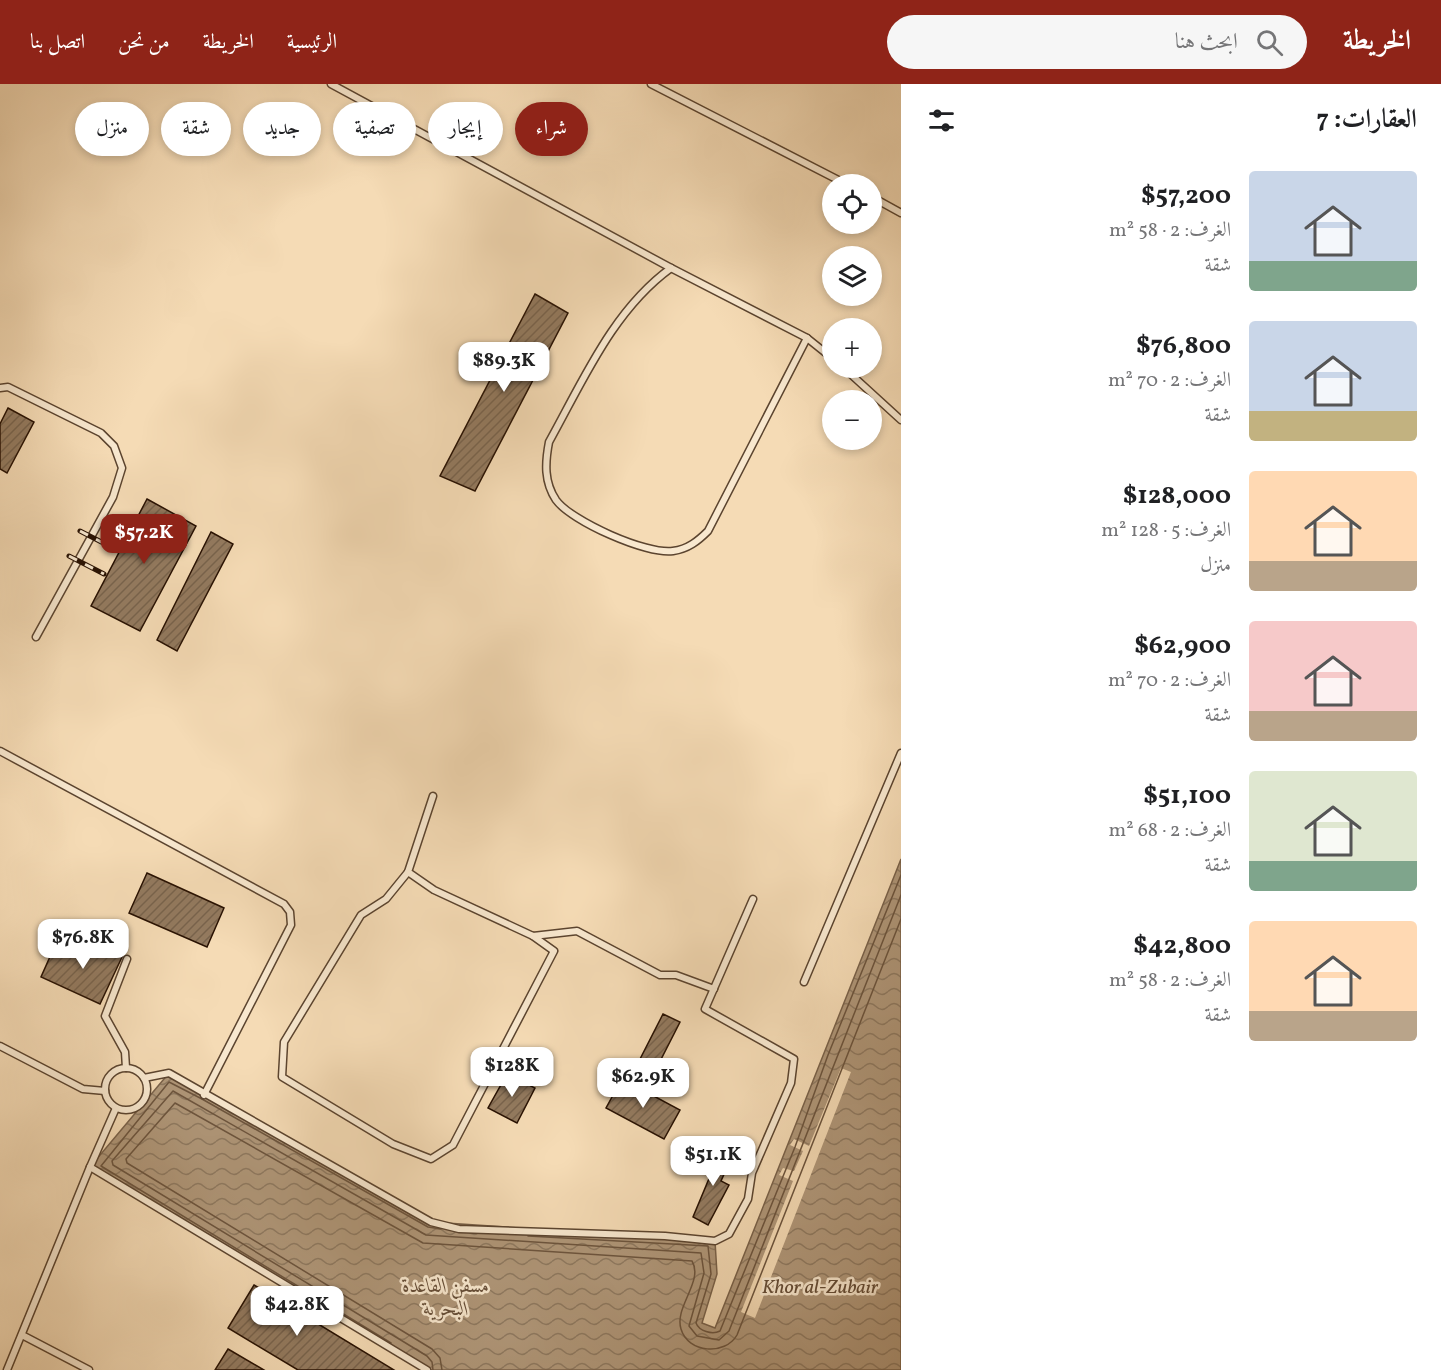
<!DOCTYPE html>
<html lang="ar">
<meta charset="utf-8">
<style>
:root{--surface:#fff;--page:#f6f6f6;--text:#202124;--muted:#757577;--accent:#8f2418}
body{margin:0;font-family:Vollkorn,Amiri,serif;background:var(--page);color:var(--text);direction:rtl;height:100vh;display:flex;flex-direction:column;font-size:22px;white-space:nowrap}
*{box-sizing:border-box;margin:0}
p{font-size:20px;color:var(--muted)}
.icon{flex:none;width:33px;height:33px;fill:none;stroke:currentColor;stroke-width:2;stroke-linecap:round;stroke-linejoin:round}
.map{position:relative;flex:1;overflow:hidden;direction:ltr}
.sheet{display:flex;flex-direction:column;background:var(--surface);width:540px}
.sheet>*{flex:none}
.top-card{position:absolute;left:18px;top:18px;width:570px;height:54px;direction:rtl;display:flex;gap:12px}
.fabs{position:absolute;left:822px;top:90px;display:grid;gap:12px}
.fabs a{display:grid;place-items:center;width:60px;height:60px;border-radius:50%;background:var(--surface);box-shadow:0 3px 9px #0003;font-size:30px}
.price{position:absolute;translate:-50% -51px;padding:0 14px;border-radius:12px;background:#fff;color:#222;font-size:20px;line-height:39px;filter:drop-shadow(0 2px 3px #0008)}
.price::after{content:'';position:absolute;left:50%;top:36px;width:18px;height:14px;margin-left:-9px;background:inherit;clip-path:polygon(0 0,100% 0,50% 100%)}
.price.selected{background:var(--accent);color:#fff}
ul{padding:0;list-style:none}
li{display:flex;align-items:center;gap:18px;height:150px;padding:0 24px}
li span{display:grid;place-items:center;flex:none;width:168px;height:120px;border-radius:6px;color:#555}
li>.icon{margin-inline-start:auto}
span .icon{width:72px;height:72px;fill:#fffc;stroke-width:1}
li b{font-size:26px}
h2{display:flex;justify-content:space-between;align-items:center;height:72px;padding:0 24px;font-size:26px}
.pill{padding:0 21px;border-radius:27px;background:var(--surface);box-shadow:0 3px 9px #0003;font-size:21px;line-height:54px}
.pill.selected{background:var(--accent);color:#fff}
header{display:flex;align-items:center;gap:36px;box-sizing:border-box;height:84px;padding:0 30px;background:var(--accent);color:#fff}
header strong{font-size:28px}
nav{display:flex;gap:33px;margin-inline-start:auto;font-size:21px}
.search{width:420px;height:54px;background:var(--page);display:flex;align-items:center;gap:15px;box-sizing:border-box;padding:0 21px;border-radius:33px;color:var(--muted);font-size:22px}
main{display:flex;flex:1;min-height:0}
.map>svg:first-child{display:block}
.water{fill:url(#water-waves);stroke:#796149;stroke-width:1.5}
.pier{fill:#f5dbb5}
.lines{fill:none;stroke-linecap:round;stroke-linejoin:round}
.shore{stroke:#6c543d;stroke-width:1.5}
.building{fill:url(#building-hatch);stroke:#281102;stroke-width:1.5}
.service-casing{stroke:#5b442f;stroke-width:9}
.service{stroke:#f8e8cf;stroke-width:6}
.rail-casing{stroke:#281102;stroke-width:5}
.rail{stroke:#f8e8cf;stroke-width:3;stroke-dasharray:9;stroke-linecap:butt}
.labels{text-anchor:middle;stroke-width:5;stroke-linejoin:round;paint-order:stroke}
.water-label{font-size:20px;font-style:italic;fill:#654d37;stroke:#f8e8cf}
</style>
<header>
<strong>الخريطة</strong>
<div class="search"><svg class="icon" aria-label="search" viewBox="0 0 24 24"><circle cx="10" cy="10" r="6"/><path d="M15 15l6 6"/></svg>ابحث هنا</div>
<nav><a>الرئيسية</a><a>الخريطة</a><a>من نحن</a><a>اتصل بنا</a></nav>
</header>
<main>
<section class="sheet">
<h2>العقارات: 7<svg class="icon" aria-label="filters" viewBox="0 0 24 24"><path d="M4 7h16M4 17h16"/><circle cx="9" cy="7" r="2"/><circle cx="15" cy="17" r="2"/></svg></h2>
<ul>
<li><span style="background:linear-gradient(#c9d6e8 75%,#7fa58c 0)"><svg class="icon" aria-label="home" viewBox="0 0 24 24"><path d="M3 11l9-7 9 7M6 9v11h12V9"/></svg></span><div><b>$57,200</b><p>الغرف: 2 · 58 m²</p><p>شقة</p></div></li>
<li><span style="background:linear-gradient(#c9d6e8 75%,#c2b280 0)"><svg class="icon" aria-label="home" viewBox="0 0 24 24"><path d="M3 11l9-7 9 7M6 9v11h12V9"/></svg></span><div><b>$76,800</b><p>الغرف: 2 · 70 m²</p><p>شقة</p></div></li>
<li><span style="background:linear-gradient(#ffd9b3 75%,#b9a48a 0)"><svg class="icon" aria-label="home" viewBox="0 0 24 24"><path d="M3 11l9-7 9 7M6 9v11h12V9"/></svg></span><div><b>$128,000</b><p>الغرف: 5 · 128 m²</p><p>منزل</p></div></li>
<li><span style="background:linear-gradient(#f6c9c9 75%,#b9a48a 0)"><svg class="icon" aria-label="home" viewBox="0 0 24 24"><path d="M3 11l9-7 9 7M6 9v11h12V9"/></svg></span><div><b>$62,900</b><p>الغرف: 2 · 70 m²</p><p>شقة</p></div></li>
<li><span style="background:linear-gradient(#dfe7d0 75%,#7fa58c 0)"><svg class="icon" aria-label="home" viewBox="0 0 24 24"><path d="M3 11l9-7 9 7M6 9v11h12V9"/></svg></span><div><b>$51,100</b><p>الغرف: 2 · 68 m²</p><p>شقة</p></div></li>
<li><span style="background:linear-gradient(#ffd9b3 75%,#b9a48a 0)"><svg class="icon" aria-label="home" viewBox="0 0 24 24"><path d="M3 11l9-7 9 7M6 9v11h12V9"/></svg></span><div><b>$42,800</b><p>الغرف: 2 · 58 m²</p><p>شقة</p></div></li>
</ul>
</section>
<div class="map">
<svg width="901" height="1286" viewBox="0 0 901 1286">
<defs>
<pattern id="water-waves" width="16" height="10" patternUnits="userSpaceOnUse" patternTransform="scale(1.5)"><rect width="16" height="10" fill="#af9678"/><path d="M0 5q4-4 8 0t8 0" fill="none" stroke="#8e7960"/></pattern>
<pattern id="building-hatch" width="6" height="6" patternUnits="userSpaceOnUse" patternTransform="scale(1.5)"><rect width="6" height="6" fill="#937a5f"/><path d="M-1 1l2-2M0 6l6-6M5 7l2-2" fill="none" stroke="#78634c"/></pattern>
</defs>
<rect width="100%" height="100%" fill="#f5dbb5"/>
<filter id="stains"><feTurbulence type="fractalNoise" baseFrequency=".00333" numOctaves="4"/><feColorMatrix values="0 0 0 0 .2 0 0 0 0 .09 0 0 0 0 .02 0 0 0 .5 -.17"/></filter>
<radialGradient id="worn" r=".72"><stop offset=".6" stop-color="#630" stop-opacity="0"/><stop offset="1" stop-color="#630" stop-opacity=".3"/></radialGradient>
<!-- water -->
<polygon class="water" points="901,775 901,1286 424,1286 90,1083 169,989 431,1138 715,1157 717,1190 702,1239 715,1244"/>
<!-- pier -->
<polygon class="pier" points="841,984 851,988 755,1234 741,1228 793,1097 779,1091 783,1084 794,1087 803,1067 790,1061 794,1055 809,1062"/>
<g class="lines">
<!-- shore -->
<g class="shore">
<polyline points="202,1015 169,998 101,1082 391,1259"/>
<polyline points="202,1015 428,1143 441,1145"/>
<path d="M528,1152L708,1162L711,1190L696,1239C699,1247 712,1251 720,1247L795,1063L828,971L901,791"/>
<polyline points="433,1286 432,1278 427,1272 113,1081 112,1077 173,1007 426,1151 701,1169 704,1189 689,1242 697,1252 719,1256 729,1247 901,811"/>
<path d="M442,1286L440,1274L432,1265L127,1079L126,1075L175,1019L423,1159L692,1177C704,1197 674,1223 681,1245C688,1269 725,1272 737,1251L901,835"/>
</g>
</g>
<!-- building -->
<g class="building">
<polygon points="535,210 568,229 475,407 440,392"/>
<polygon points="8,324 34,338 7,389 0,385 0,340"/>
<polygon points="147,415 196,442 140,547 91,522"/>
<polygon points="211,448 233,460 177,567 157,556"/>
<polygon points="147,789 224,824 207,863 129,829"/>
<polygon points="57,857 91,873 97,860 123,871 100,920 41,893"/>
<polygon points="663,930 680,938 653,991 636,983"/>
<polygon points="507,990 535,1004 517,1039 488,1024"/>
<polygon points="622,995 680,1026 664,1055 606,1024"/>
<polygon points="713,1065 732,1073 721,1097 729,1101 708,1141 693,1133 713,1085 705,1081"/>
<polygon points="254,1201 394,1286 298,1286 228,1244"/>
<polygon points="228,1265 264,1286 215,1286"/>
</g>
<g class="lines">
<defs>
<g id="service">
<polyline points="331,0 671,184 807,254 832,274"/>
<polyline points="651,0 846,100"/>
<polyline points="872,113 901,129"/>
<path d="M671,184C613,226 583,297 549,358C545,379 544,398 556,416C571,437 647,471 673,467C688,465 698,457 708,447L807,254"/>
<polyline points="844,284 901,336"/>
<polyline points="0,304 8,303 101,349 114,362 122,384 113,413 36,553"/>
<polyline points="0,667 284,820 290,828 291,841 204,1011"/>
<polyline points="433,712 408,788 434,806 533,852 577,847 660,891 676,891 714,905"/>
<polyline points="408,788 386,815 361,831 284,958 282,993 393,1060 431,1075 453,1061 554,867 533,852"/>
<polyline points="804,898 901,669"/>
<polyline points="0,962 83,1005 105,1007"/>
<polyline points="126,984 125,968 105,932 127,875"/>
<circle cx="126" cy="1005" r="21"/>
<polyline points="144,994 169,989 431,1138 459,1145 665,1152 715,1157 729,1150 748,1115 752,1089 791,999 794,975 705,925 753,815"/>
<polyline points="116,1024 90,1083 427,1286"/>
<polyline points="22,1251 89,1286"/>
<polyline points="7,1286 90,1083"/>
</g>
</defs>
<!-- service casing -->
<use href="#service" class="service-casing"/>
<!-- service -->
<use href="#service" class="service"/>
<defs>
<g id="rail">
<polyline points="80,447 115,465"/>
<polyline points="69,472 104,490"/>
</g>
</defs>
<!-- rail casing -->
<use href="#rail" class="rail-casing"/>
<!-- rail -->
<use href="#rail" class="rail"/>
</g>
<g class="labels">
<!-- water labels -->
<g class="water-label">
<text x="446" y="1208">مسفن القاعدة<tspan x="446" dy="23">البحرية</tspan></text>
<text x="820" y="1209">Khor al-Zubair</text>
</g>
</g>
<rect width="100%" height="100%" filter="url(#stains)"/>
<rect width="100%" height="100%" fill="url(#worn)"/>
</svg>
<div class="fabs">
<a><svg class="icon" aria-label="locate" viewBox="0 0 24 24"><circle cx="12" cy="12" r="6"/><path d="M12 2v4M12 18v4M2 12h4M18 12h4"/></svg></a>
<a><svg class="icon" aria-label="layers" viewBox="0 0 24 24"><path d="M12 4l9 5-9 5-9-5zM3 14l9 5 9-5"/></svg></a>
<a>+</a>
<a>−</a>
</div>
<b class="price" style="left:504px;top:309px">$89.3K</b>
<b class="price selected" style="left:144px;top:481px">$57.2K</b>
<b class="price" style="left:83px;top:886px">$76.8K</b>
<b class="price" style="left:512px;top:1014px">$128K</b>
<b class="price" style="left:643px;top:1025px">$62.9K</b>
<b class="price" style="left:713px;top:1103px">$51.1K</b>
<b class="price" style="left:297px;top:1253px">$42.8K</b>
<div class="top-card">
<a class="pill selected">شراء</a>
<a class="pill">إيجار</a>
<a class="pill">تصفية</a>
<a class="pill">جديد</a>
<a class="pill">شقة</a>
<a class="pill">منزل</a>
</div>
</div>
</main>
